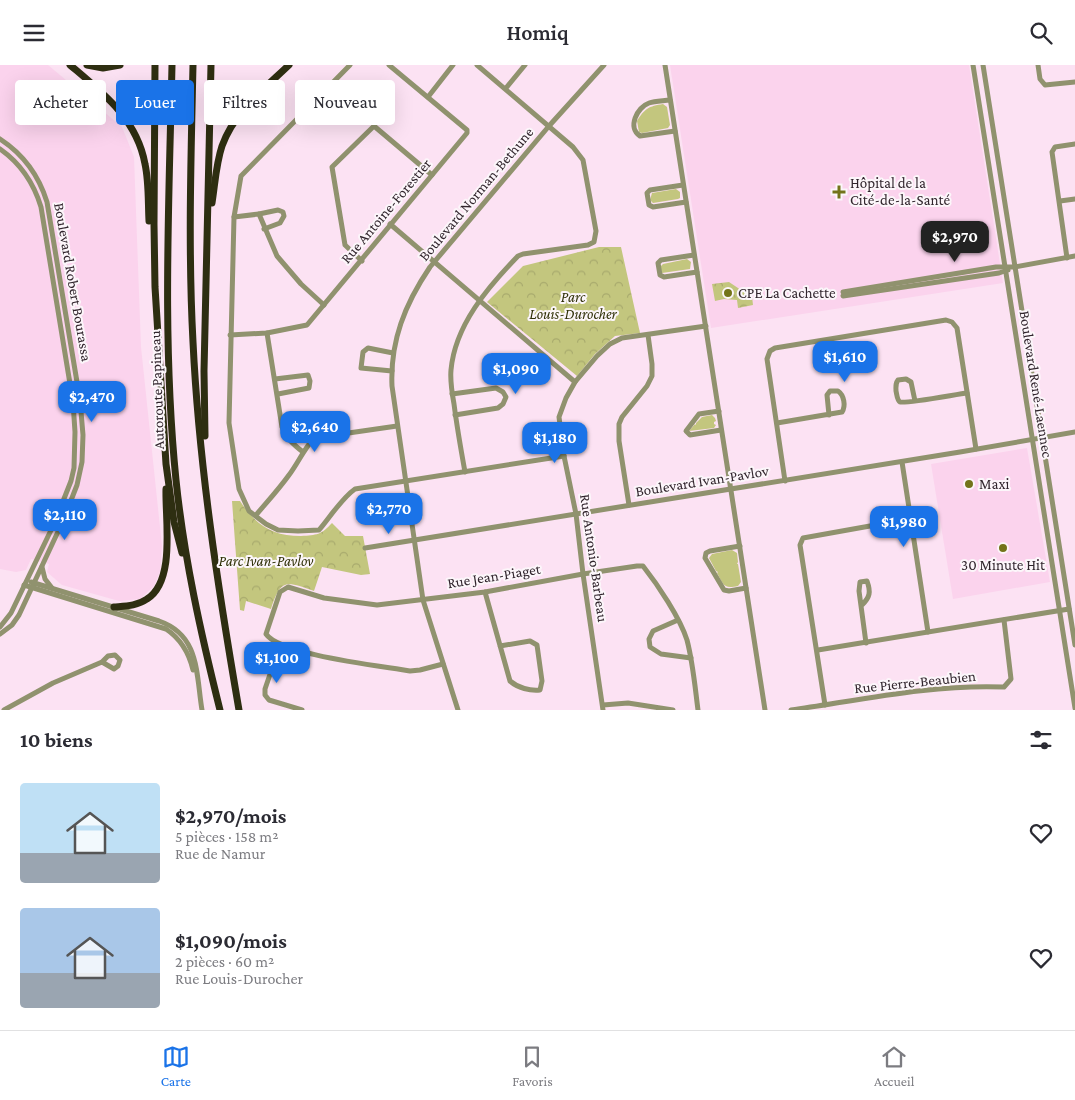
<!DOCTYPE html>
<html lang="fr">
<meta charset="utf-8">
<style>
:root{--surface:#fff;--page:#f2f2f3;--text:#2b2b33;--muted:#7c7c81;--line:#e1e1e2;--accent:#1a73e8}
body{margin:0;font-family:"Crimson Pro",serif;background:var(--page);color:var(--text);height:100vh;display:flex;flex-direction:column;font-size:19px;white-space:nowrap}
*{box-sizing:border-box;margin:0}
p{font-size:16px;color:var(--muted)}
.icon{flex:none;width:28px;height:28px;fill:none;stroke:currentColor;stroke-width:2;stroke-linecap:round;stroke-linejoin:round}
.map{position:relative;height:645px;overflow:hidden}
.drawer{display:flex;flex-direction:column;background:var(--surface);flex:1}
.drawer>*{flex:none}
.hud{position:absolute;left:15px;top:15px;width:500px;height:45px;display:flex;gap:10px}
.price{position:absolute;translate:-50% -42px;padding:0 11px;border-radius:10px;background:var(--accent);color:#fff;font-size:16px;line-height:32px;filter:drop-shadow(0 1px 2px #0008)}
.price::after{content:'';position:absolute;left:50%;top:30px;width:15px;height:11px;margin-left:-8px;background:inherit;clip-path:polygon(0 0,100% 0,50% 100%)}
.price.active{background:#222;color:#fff}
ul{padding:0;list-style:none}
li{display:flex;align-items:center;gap:15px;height:125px;padding:0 20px}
li span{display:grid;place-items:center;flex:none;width:140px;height:100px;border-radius:5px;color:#555}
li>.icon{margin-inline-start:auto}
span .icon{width:60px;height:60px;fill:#fffc;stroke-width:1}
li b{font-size:21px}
h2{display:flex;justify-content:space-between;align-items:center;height:60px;padding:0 20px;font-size:21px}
.chip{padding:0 18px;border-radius:5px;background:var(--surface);box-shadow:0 5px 20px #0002;font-size:18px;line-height:45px}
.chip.active{background:var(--accent);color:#fff}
header{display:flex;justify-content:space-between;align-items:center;height:65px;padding:0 20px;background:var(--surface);font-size:22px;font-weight:600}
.dock{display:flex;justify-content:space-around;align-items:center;height:70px;border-top:1px solid var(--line);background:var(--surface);font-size:14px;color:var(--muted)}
.dock a{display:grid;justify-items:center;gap:2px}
.dock .active{color:var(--accent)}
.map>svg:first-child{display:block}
.built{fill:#fbd3ed}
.grass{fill:#c3c67e}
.park{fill:url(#park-crowns)}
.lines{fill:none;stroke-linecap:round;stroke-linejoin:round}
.minor{stroke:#90926e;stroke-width:5}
.highway{stroke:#2e2e11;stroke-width:7}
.poi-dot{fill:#73741a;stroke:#fcf6fa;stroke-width:2}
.labels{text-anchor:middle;stroke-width:4;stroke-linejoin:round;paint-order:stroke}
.poi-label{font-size:15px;fill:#31252d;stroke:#fcf6fa;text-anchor:start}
.street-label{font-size:15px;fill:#31252d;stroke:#fcf6fa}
.park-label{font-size:15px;font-style:italic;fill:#303108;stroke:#fcf6fa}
</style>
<header><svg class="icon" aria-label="menu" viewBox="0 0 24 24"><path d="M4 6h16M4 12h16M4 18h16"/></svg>Homiq<svg class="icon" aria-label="search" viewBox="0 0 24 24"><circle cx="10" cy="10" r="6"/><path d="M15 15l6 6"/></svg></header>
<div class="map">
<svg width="1075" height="645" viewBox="0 0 1075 645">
<defs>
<pattern id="park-crowns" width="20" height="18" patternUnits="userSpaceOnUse" patternTransform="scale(1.25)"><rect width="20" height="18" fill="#c3c67e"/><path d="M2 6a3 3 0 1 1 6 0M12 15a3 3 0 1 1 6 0" fill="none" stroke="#a8aa6d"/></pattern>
</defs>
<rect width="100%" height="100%" fill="#fce2f3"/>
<!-- built -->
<g class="built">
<polygon points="0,0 48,0 122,62 134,92 141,282 162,481 160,507 154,521 140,534 119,536 62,520 47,507 49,499 31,494 26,505 16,507 0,504"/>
<polygon points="670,0 969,0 1003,218 711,263"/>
<polygon points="1027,383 1050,517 953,534 931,399"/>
</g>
<!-- grass -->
<g class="grass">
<path d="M663,39L667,42L670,60L668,63L642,68L639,67L637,56C644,44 649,41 663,39Z"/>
<polygon points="676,124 680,127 680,133 678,134 653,138 650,135 652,128"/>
<polygon points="687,194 691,197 690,204 662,208 660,202 663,199"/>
<polygon points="712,350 715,353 716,356 714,357 714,359 716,360 714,363 689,366 695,359 696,360 696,358 702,352"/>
<path d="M732,485L737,488L738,497L737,499H738L741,517L738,521C723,524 724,520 717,508L718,507L716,506L709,493L712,489Z"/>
</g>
<!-- park -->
<g class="park">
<polygon points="599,182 621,182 640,268 615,271 595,289 577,311 487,237 523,201"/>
<polygon points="729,217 741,225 751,223 753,240 738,243 737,235 724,234 715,236 712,219"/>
<path d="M232,436H240C256,460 272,471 301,471C317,470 321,470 332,458L345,471H363L370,509L361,510L322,502L314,526C285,516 281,514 271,544L246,536L244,546L240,545Z"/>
</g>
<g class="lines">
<!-- minor -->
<g class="minor">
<path d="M350,0L241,111L234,152L229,358L239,424L249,446L266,459L278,465L298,466L319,465C330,452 342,433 355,424L564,391"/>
<polyline points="665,0 765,645"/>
<polyline points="973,0 1075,643"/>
<polyline points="983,0 1075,580"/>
<polyline points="1038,0 1040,14 1045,20 1075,17"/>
<polyline points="506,23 525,0"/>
<polyline points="428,32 453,0"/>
<path d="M670,35C663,36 655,36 649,38C637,42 627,63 640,71L675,66"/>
<path d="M0,74C23,89 39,111 47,137L80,335L83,370L82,397L77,420L63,456L19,550L12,560L0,569"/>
<path d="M0,84C20,98 34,119 41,142L73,337L75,367L74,403L71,416L54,459L11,548L0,562"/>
<polyline points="683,120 650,125 647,128 649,140 653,142 686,137"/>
<polyline points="1060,136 1075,134"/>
<polyline points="259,149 278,145 283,147 284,151 280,158 264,164"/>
<polyline points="234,152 259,149 277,191 301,219 324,240"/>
<polyline points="390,159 575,317"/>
<polyline points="694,190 661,195 658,198 660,210 664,212 697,207"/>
<polyline points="1067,193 1052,87 1055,82 1075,79"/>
<polyline points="362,196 345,180 332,102 374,61 432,110"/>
<polyline points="843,227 996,202 1015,202 1075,191"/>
<polyline points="843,231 999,208 1008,205"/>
<path d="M267,268L282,362C286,373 294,380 303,387"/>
<polyline points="230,270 267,268 307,260 467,68 467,65 389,0"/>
<polyline points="392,306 361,303 363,287 368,283 393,288"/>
<polyline points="275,314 308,310 310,316 309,323 278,329"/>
<polyline points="452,329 496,323 503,327 506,332 503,339 498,343 455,350"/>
<path d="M915,336L911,317L906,314L898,315C895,319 896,321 896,326C897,330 897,335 900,337C905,339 958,329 967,328"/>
<polyline points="719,346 699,349 686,366 690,370 721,365"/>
<path d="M777,358L842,347C846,341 844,330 838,326H830L827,330L829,350"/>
<polyline points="902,397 928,567"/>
<path d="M465,407C461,385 457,362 454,339C452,328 450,316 451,305C455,260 488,222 518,191L523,189L588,180L594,177L596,166L583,95L573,82L477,0"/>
<polyline points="785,416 767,294 770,286 775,283 946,255 952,257 957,263 976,384"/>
<polyline points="629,440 619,376 619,359 622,352 647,321 652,311 652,299 648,270"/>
<path d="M256,450C267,437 279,424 289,410C298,398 304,384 314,373L397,361"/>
<polyline points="740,481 710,486 706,488 705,493 724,525 729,526 746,523"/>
<polyline points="365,483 960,387 1075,367"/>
<polyline points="42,502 45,514 52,523"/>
<path d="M31,517L159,556C200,570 196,609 202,645"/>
<path d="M24,520L166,564C181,574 189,588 193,605"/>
<path d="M485,527L510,616C518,623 530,626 540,625L542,616L537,580L530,576L500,581"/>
<path d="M862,540C870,532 871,527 867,516L860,517L859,526L866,578"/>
<polyline points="678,555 653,566 649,574 650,582 661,589 691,593"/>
<polyline points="280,580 265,624 265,630 269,635 302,645"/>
<polyline points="818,585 1069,544"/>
<path d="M443,599L420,605L410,606C382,601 280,590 266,569L280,527L288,522L324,533L377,540L485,527L583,509L637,501H643C658,520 680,553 687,575C693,598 695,622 698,645"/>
<polyline points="603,640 628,638 673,645"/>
<polyline points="825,640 800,480 803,473 909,454"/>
<polyline points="4,645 53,618 102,597 108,591 115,590 120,595 118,601 114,604 102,597"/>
<path d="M458,645L423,535L392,321C390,276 405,239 430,202L549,61L604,0"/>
<polyline points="603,645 583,509 576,449 564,391 559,352 566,333 575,317 597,291 610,279 622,273 706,261"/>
<path d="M791,645C860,635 933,619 1004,622L1011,614L1004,555"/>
</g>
<!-- highway -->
<g class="highway">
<path d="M70,0C103,28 137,54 145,99C149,117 148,137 149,156"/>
<polyline points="87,0 103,3 120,0"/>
<polyline points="155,0 154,159 155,222 166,399 174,457 182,488"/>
<path d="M172,0C169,138 162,277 176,415C184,493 201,569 220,645"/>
<path d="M193,0C191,92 188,184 193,277C199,401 218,523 239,645"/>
<path d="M212,138C215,119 216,99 222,81C234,47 264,24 289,0"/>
<polyline points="205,371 204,306 211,0"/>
<path d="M114,542C125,541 137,541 147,534C176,516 165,454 166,424"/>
</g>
</g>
<!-- markers -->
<g class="poi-dot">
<path d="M836.5 119.5h5v5h5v5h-5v5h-5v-5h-5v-5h5z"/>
<circle cx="728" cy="228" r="5"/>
<circle cx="969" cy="419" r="5"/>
<circle cx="1003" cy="483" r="5"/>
</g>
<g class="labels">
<!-- poi labels -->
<g class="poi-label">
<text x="850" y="123">Hôpital de la<tspan x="850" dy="17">Cité-de-la-Santé</tspan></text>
<text x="738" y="233">CPE La Cachette</text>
<text x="979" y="424">Maxi</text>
<text x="1003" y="505" text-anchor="middle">30 Minute Hit</text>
</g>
<!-- street labels -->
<g class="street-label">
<text transform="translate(476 129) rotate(-50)" y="5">Boulevard Norman-Bethune</text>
<text transform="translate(386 146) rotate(-50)" y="5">Rue Antoine-Forestier</text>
<text transform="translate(73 217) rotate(80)" y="5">Boulevard Robert Bourassa</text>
<text transform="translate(1036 319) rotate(81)" y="5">Boulevard René-Laennec</text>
<text transform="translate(157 325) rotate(-92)" y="5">Autoroute Papineau</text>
<text transform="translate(702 416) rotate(-9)" y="5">Boulevard Ivan-Pavlov</text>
<text transform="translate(594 493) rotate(82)" y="5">Rue Antonio-Barbeau</text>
<text transform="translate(494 511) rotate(-9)" y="5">Rue Jean-Piaget</text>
<text transform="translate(915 617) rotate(-6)" y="5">Rue Pierre-Beaubien</text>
</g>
<!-- park labels -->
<g class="park-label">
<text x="573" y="237">Parc<tspan x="573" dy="17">Louis-Durocher</tspan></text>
<text x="266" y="501">Parc Ivan-Pavlov</text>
</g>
</g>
</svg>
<b class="price active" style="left:955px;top:198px">$2,970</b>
<b class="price" style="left:845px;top:318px">$1,610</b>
<b class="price" style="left:516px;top:330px">$1,090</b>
<b class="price" style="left:92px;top:358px">$2,470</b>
<b class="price" style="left:315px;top:388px">$2,640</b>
<b class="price" style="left:555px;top:399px">$1,180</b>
<b class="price" style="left:389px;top:470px">$2,770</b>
<b class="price" style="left:65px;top:476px">$2,110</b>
<b class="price" style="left:904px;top:483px">$1,980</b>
<b class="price" style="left:277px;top:619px">$1,100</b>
<div class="hud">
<a class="chip">Acheter</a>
<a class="chip active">Louer</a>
<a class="chip">Filtres</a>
<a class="chip">Nouveau</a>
</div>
</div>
<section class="drawer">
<h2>10 biens<svg class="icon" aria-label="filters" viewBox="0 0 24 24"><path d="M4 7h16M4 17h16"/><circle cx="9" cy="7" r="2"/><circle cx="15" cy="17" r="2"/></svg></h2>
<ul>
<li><span style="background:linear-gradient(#bfe0f5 70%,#9aa5b1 0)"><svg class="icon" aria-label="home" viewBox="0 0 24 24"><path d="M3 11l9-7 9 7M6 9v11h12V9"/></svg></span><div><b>$2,970/mois</b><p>5 pièces · 158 m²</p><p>Rue de Namur</p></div><svg class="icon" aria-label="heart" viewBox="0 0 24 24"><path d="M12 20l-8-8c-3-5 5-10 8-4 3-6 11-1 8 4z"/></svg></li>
<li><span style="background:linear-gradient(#a9c7e8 65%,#9aa5b1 0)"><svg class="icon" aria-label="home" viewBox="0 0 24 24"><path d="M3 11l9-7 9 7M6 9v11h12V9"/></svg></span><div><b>$1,090/mois</b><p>2 pièces · 60 m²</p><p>Rue Louis-Durocher</p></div><svg class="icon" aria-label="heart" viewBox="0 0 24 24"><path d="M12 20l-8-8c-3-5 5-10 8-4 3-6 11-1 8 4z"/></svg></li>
</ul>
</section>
<nav class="dock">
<a class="active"><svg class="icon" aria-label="map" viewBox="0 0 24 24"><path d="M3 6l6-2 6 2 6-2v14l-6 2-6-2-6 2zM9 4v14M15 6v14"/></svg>Carte</a>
<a><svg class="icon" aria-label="saved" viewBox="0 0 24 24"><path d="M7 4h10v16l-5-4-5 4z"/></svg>Favoris</a>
<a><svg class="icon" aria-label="home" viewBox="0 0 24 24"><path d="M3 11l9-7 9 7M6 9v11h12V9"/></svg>Accueil</a>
</nav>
